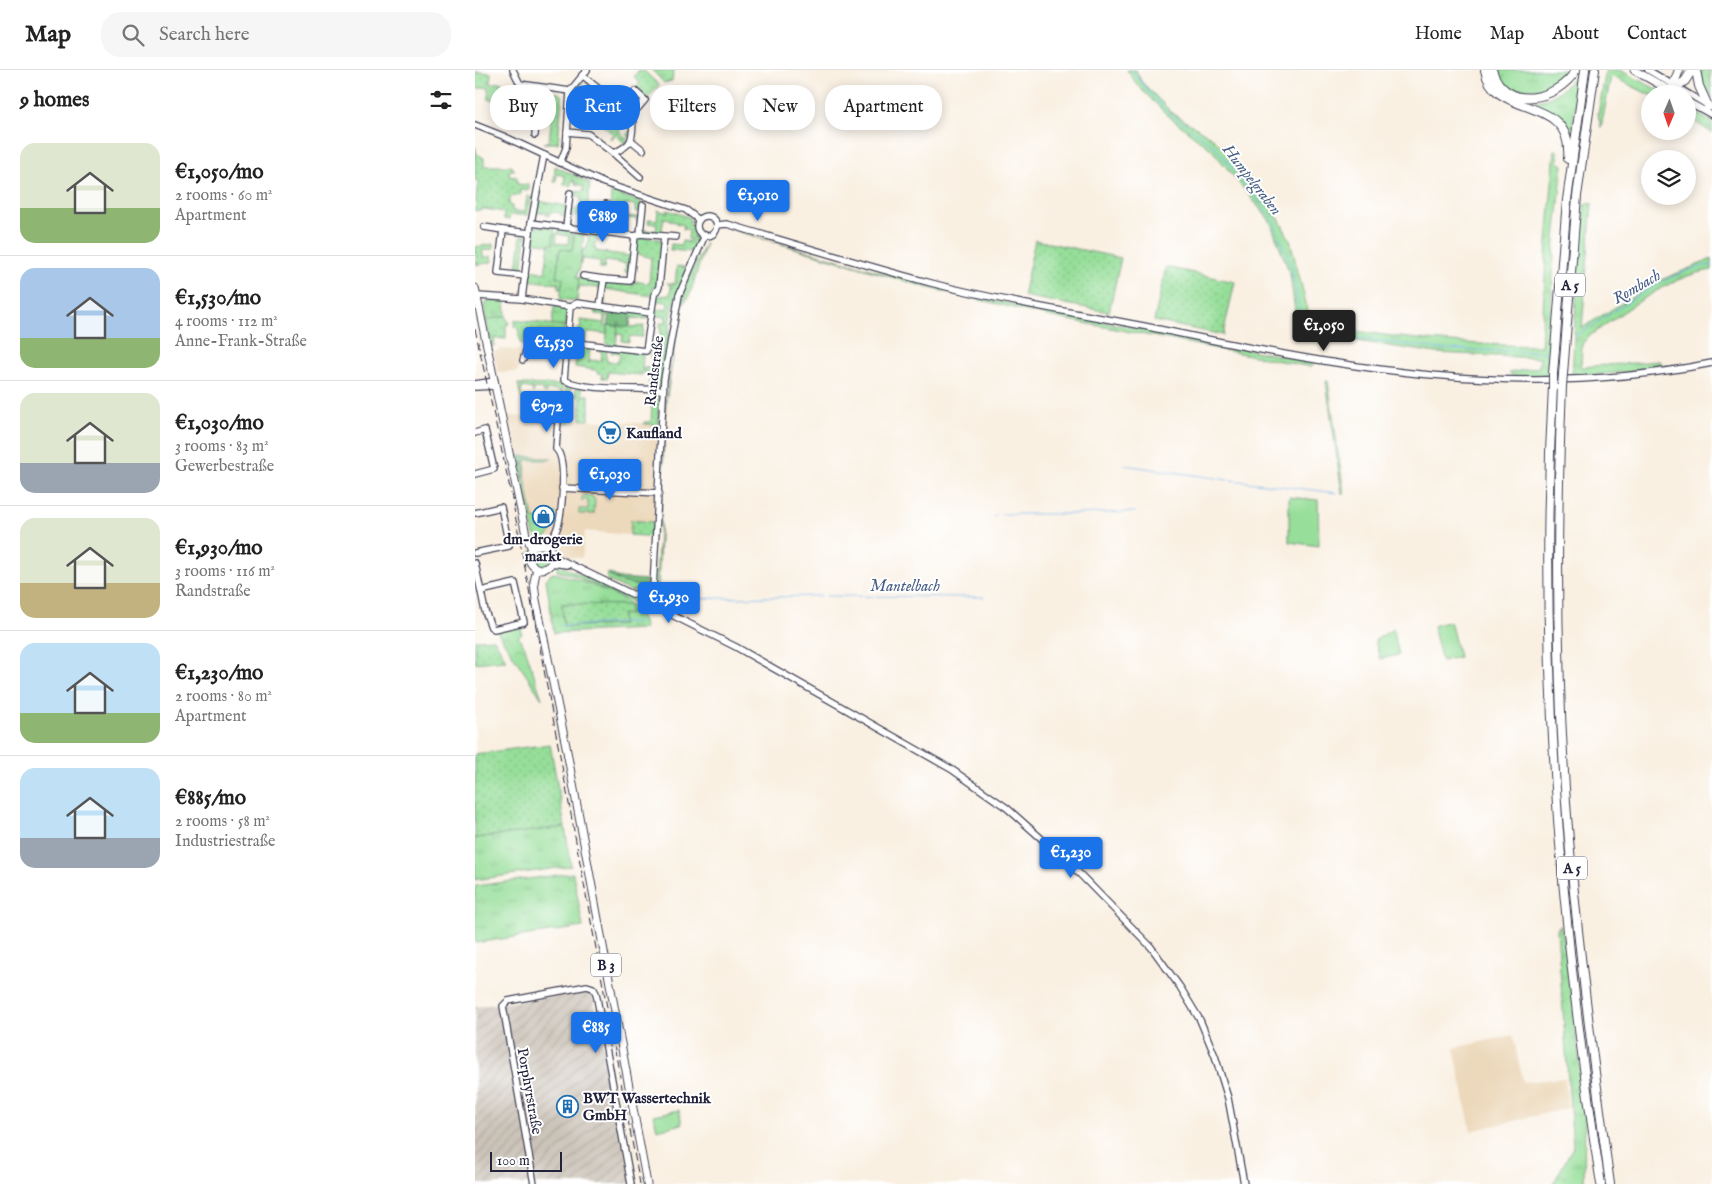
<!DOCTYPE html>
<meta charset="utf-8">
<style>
:root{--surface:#fff;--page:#f6f6f6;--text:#222;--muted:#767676;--line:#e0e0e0;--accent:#1a73e8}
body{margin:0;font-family:"IM FELL English",serif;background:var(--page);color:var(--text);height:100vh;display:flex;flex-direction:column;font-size:19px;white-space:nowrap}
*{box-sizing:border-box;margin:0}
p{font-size:16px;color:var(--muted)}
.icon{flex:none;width:28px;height:28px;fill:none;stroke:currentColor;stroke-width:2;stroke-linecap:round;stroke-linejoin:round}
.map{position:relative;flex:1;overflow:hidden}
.sheet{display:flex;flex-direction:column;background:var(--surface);width:475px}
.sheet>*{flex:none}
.hud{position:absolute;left:15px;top:15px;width:475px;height:45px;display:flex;gap:10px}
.needle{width:32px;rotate:182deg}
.fabs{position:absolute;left:1166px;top:15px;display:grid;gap:10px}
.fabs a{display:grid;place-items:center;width:55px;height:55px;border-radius:50%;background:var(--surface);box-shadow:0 2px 12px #0003;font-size:25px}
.scale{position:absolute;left:15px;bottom:12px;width:72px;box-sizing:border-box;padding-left:5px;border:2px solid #22223b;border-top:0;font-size:14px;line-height:18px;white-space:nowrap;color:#22223b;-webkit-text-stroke:4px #fff;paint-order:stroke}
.price{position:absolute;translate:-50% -42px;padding:0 11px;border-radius:5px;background:var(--accent);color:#fff;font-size:16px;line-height:32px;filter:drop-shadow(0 1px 2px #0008)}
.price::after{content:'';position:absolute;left:50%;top:30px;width:15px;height:11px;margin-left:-8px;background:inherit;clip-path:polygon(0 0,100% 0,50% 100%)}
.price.on{background:#222;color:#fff}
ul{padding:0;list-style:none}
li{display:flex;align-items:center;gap:15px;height:125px;padding:0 20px}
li+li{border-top:1px solid var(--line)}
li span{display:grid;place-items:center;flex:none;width:140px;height:100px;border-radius:15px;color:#555}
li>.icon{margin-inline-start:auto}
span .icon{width:60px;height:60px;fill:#fffc;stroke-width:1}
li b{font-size:21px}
h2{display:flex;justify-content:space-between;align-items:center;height:60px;padding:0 20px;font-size:21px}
.chip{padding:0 18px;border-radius:20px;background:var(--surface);box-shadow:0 2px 12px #0003;font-size:18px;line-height:45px}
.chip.on{background:var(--accent);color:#fff}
header{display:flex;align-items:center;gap:30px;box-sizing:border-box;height:70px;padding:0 25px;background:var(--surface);border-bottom:1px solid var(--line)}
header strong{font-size:24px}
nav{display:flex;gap:28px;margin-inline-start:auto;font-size:18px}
.search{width:350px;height:45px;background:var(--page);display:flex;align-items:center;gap:12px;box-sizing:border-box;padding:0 18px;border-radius:20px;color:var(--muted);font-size:19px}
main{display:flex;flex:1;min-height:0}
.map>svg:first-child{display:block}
.built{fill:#ecd8ba}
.industrial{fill:url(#industrial-furrows)}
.grass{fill:url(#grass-tufts);stroke:#5c806a;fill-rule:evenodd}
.forest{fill:url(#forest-firs);stroke:#4d705e}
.park{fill:url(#park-crowns);stroke:#5c806a}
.garden{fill:url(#garden-dots);stroke:#5c806a}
.pitch{fill:#96de99;stroke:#5c806a}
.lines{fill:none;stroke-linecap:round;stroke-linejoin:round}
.stream{stroke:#7cb4ec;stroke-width:1}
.minor-casing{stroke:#424154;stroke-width:8}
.major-casing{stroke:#424154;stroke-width:9}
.highway-casing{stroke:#424154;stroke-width:10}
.minor{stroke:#fff;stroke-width:5.5}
.major{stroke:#fff;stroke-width:7}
.highway{stroke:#fff;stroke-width:8}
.rail{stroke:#22223b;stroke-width:1;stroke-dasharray:8 4;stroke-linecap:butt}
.highway-bridge-casing{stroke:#424154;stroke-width:10;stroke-linecap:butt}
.highway-bridge{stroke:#fff;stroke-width:8}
.labels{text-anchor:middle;stroke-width:4;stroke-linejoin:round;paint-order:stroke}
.shield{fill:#fff;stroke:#646476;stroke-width:1}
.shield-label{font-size:14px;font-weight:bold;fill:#22223b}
.street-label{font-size:15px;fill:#22223b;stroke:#fff}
.poi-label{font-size:15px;font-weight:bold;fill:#22223b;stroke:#fff;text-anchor:start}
.water-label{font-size:16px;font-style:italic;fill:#465c82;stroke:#fff}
</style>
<header>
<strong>Map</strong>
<div class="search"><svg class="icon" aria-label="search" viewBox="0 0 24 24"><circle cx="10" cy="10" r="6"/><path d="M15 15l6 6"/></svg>Search here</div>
<nav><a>Home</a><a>Map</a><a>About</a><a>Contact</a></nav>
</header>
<main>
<section class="sheet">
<h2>9 homes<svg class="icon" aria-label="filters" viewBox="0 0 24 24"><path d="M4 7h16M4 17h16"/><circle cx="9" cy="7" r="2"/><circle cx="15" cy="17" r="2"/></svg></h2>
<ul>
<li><span style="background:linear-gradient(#dfe7d0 65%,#8fb573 0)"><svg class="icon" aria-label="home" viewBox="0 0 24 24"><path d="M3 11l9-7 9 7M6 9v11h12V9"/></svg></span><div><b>€1,050/mo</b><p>2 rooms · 60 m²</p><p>Apartment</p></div></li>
<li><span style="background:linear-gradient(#a9c7e8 70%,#8fb573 0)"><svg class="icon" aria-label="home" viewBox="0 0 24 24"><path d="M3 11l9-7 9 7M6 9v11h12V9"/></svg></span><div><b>€1,530/mo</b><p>4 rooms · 112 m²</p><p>Anne-Frank-Straße</p></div></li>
<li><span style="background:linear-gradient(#dfe7d0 70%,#9aa5b1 0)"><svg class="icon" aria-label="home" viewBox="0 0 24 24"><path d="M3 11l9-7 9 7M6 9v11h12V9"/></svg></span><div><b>€1,030/mo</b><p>3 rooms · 83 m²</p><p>Gewerbestraße</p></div></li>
<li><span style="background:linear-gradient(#dfe7d0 65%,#c2b280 0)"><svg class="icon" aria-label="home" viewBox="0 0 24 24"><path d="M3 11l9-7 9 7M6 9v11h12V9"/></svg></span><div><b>€1,930/mo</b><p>3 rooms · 116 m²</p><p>Randstraße</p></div></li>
<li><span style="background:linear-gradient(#bfe0f5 70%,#8fb573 0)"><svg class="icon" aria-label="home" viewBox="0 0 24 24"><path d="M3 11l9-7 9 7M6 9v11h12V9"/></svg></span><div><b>€1,230/mo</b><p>2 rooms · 80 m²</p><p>Apartment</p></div></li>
<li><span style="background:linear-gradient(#bfe0f5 70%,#9aa5b1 0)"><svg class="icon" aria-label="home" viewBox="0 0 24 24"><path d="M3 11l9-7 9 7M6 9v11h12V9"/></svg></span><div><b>€885/mo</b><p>2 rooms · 58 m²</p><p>Industriestraße</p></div></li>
</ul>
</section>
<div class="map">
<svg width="1237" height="1114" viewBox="0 0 1237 1114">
<defs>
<pattern id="industrial-furrows" width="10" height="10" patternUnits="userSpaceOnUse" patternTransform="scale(1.25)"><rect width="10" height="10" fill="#cbc3b8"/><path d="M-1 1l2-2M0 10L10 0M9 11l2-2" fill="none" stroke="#aea79f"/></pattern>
<pattern id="grass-tufts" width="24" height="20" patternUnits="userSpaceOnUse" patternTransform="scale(1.25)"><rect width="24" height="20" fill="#96de99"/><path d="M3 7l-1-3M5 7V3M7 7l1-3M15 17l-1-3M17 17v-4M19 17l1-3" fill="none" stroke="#81be85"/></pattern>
<pattern id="forest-firs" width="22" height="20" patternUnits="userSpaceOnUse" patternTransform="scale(1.25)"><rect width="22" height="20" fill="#78bd81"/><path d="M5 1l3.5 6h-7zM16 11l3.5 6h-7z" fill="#62996b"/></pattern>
<pattern id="park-crowns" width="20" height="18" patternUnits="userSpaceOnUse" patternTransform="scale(1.25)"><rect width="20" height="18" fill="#96de99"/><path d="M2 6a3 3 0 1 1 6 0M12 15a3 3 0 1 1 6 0" fill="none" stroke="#81be85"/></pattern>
<pattern id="garden-dots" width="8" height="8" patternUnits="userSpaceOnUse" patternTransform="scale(1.25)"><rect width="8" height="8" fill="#96de99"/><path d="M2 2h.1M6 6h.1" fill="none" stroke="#81be85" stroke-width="1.8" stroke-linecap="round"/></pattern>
</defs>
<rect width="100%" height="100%" fill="#fff"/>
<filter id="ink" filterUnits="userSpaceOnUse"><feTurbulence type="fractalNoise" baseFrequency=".02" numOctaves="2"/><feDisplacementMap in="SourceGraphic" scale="10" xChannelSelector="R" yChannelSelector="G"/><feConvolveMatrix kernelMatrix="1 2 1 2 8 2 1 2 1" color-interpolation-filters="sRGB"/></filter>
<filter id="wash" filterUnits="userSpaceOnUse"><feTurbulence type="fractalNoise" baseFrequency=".0096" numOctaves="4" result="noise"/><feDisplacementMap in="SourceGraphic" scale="20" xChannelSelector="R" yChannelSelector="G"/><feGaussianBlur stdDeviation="1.12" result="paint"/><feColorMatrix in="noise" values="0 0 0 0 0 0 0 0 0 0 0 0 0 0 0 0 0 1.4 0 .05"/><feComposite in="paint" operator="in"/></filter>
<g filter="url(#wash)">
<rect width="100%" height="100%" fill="#f9f0e2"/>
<!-- built -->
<g class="built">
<polygon points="25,279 45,280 46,299 43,299 43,302 23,302 18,281 24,281"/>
<polygon points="33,346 183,354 179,452 156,450 155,465 110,461 107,488 87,487 87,480 82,472 73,466 60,465"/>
<polygon points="1038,965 1048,1012 1090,1008 1093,1038 996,1061 979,978"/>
</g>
<!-- industrial -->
<polygon class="industrial" points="117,921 158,1114 0,1114 0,937"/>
<!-- grass -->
<g class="grass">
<polygon points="177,0 199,0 197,11 189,13"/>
<path d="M652,0H661L666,11L696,42L739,69L776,110L804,149L815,170L836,253C912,268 988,275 1066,276L1072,171L1080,79L1083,82V92L1088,95L1080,169L1072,307H1039L1034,303L1064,297L1065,288L961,283L823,262L815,204L795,151L737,80L692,45L663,16Z"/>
<path d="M1021,0H1096C1077,28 1037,37 1021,0Z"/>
<path d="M1104,0L1096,72L1089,55L1082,48L1067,38L1044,31L1015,4C1023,10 1040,28 1049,30C1071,37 1094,16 1104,0Z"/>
<polygon points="1131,0 1145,0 1191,24 1175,25 1136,6 1126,58 1123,44"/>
<polygon points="1226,0 1235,0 1237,30 1227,13"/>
<polygon points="122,20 132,29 122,41 111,32"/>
<polygon points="1212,37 1237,52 1237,63 1213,47"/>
<path d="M1117,133L1107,258L1181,212L1237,189V200C1193,206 1148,243 1113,267L1107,274L1106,297L1185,291L1186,299L1097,307L1102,209L1109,135Z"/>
<polygon points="62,156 80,158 78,175 56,172 57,160"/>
<polygon points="252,158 405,202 506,228 837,292 839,295 836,297 573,246 450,217"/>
<polygon points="231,173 215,224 207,236 211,214"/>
<polygon points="15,230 30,231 31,246 11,250 9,234"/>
<polygon points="79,236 87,237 92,242 91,256 77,255"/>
<polygon points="205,240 192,326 191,326"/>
<polygon points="133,255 143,256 141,276 131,274"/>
<polygon points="851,311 853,311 869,424 867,424"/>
<polygon points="91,315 96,315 94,353 89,353 87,372"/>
<polygon points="191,327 186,436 190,334"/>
<polygon points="47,407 50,407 58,449 63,449 62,458 75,459 76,443 81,443 76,462 71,468 63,469 59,465"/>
<polygon points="186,437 183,522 181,527 180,524"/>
<circle cx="65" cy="487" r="10"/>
<path d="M176,478V509L168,520L155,521L132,510L133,503C139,511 162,517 172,515L175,509Z"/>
<polygon points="83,495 165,530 172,535 167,536 95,504 82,501"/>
<path d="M77,503C95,505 139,523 154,533C163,539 168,550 170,559L79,563L71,509ZM87,534L154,535L155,544H146L147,555L89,556Z"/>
<polygon points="90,757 96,796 0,810 0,768"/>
<polygon points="98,803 108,857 0,873 0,816"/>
<polygon points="1085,855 1092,881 1110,1043 1109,1114 1078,1114 1098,1077 1082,859"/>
</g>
<!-- forest -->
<g class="forest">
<polygon points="136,239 156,242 154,258 133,255"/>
<polygon points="43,386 77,388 75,390 51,390 50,407 47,407"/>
<path d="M134,503L144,508L173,510L168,517C159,514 138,513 134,503Z"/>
</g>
<!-- park -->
<g class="park">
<polygon points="100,161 109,162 105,198 101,207 104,208 102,231 85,229 88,208 81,207 85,179 97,180"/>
<polygon points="46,556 47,564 43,567 50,577 67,629 23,563 24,559"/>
</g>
<!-- garden -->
<g class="garden">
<polygon points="164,0 169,1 184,15 173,28 169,28 165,24 167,21 160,18 165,12 159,7"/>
<polygon points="0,2 16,3 15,14 26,12 25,34 23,30 14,30 13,17 0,19"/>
<polygon points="113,11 122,20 111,32 132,46 136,42 131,35 137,30 145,34 143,37 145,39 149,37 157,44 155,69 151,65 156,60 149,54 144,61 153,70 150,74 141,64 136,69 135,68 138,64 118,47 113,53 118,44 116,42 115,44 104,32 98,39 97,36 98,24 106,12 108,13 103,22 110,29 116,23 112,19 115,16 111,13"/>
<polygon points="31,15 61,22 60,30 58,30 58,27 35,25 34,22 29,24"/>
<polygon points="65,21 84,23 87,26 83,73 69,73 74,71 76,51 72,50 73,44 80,44 81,31 79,30 79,25 64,25"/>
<polygon points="0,76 2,84 9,88 9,96 36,96 40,100 35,100 34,106 42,107 42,114 54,115 54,120 45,120 45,125 35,127 34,135 37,136 37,141 50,142 52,126 57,127 53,145 35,145 34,150 29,149 29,142 10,139 0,141 3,111 0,110"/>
<polygon points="80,96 115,113 112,142 128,145 128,150 109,149 109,146 98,145 97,149 95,149 96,139 104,140 107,136 105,127 101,126 101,121 108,122 109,116 100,114 100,111 97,110 96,116 89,115 90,106 82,104 81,112 79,112"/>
<polygon points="136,122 166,132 165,142 160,142 160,135 150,134 148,146 164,147 164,152 161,149 153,148 152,153 147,152 148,145 135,144"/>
<polygon points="63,131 92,136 90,147 86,146 86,143 75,142 74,146 71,145 71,142 61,143"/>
<polygon points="183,140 192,143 192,140 214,147 221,174 218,182 195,180 196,174 206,175 207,171 215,172 216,170 213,169 214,160 208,159 209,155 202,154 201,152 195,151 195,149 189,148 186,165 171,163 168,160 181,161 182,154 173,153 174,149 182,150"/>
<polygon points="84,158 96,160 96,164 99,165 97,180 85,179 81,207 88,208 86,219 84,219 84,214 51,210 53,199 70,203 74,174 78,174 79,164 82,164 81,173 93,174 94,166 83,164"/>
<polygon points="114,162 123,163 122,172 119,173 121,181 155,186 154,202 150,202 151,194 130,191 129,199 125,199 125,191 108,189 106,194 108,179 112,179"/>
<polygon points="46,165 51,165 47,202 42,201"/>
<polygon points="166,167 184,169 187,172 182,217 178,217 177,226 130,219 130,235 127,231 129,214 133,211 159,215 160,211 174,214 176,188 160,183 162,168"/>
<polygon points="560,170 646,188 634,242 548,226"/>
<polygon points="18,174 18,179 7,181 9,188 16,186 17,192 2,195 0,177"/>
<polygon points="202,196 209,197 211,200 198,236 186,314 182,317 174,316 174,311 181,311 181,304 169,303 169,298 183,297 184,290 176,288 176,282 185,283 185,273 183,272 183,268 186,268 185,253 191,253 191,246 178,246 179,240 192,239 193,232 181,231 182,226 195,225 196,216 192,213 200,214"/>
<polygon points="691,197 760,212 748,265 679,251"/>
<polygon points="104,207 126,210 125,218 105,216 103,221"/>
<polygon points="119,238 133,240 130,256 133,257 132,264 116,262 111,264 110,272 103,271 107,269 107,262 103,261 104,257 106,257 105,250 129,253 129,245 121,244"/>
<polygon points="156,242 171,243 174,249 156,248 155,257 169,256 167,267 155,266 154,272 147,271 148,265 142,264 143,256 154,257"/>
<polygon points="31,246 34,254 31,255 31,269 20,268 19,276 17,276 11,250"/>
<polygon points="40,250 90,256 89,263 52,259 50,274 45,273 43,258 39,257"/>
<polygon points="108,276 115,277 114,293 115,290 126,291 127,282 124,281 124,278 132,279 131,290 142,293 145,286 142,282 136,283 137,279 168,284 167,305 133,302 132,309 127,308 127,304 123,303 120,300 100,297 101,288 107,289"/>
<polygon points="43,314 88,315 87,326 84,320 71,320 71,323 68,323 68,319 60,318 58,323 57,319 48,317 46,323 49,328 46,329"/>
<polygon points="101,318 107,318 107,325 114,325 114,350 106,350 106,327 100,326"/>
<polygon points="184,328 183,355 169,354 169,352 176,352 177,330"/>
<polygon points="51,330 87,330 87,339 84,339 84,336 75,334 74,339 72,336 64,334 62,339 61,335 52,334 50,337"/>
<polygon points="109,425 117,426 120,430 119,444 104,444 104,439 113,439 113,430 106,430"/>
<polygon points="156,450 178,452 178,467 155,465"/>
<polygon points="87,534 154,535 155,545 147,544 147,555 89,556"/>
<polygon points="19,569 31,590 0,593 0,570"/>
<polygon points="75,674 90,757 0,768 0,684"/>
</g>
<!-- pitch -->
<g class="pitch">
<polygon points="814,427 843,430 844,476 814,472"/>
<polygon points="975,551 984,587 967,591 958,556"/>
<polygon points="918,559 924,585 905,589 900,570"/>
<polygon points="204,1040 207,1054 182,1060 179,1045"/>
</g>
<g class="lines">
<!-- stream -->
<g class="stream">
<polyline points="657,0 675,24 693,42 740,77 798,150 816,196 828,258 832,261 965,279 1071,282"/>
<path d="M1100,266C1136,245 1196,198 1237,195"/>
<polyline points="649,395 753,410"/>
<polyline points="756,410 862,423"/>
<polyline points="658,442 660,442"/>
<polyline points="525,444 599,444"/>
<polyline points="600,444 657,442"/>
<polyline points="519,447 521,444"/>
<polyline points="351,526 509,527"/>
<polyline points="203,529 346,526"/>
<polyline points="86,556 165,552"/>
</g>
</g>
</g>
<g filter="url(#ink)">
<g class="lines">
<defs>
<g id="minor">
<polyline points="38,0 45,14 95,21"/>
<polyline points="1173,0 1237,38"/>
<polyline points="1212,31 1237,45"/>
<polyline points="25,40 62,45"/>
<polyline points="158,44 170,30 160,21"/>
<polyline points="0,55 28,66 129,113 211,140 224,150"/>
<path d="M92,62L113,64L138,83C161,74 157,66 158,44L144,31L135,28L107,5"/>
<polyline points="60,65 64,17"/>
<polyline points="157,71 168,80"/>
<polyline points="138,83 165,107"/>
<polyline points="85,93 91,78 95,21 112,0"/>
<circle cx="232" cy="156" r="10"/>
<polyline points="56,153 160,166 165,164 201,167"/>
<path d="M242,155L252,154C320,174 388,195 456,213C532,233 611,244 688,260C873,299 1048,331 1237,293"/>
<polyline points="9,157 28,160"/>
<polyline points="91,157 95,123"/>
<polyline points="128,162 131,134"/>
<polyline points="165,164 168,135"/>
<polyline points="50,206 23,203 28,160 55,163"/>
<polyline points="108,206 129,209"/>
<path d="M2,226L47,229L95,237L89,310C111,321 161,318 188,320"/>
<polyline points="47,229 56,153 69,85"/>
<polyline points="125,236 129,209 155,211 160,166"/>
<polyline points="95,237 102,233 176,243"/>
<polyline points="93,272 171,281 179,225 184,217 189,167"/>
<polyline points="48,290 52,278 91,284"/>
<polyline points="0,314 20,311"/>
<polyline points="0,317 21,316"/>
<path d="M52,346L83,350L81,379C92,388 87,438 84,452C82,460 77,470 72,476"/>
<polyline points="0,363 10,360 19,399 0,404"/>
<polyline points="87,418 184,423"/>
<polyline points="0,443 26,437 34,476 0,483"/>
<polyline points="78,486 157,524 166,525 178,518 189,309 204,225 230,165"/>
<polyline points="0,493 10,541 16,557 19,559 49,552 40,513 6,521"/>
<polyline points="76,493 92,495"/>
<polyline points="175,521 184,538"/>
<polyline points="166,525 177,535 261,577 476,699 532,738 595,794 676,877 705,917 725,950 740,986 753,1028 769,1114"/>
<polyline points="59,1114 28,936 33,931 112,916 118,918 121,923 156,1114"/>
</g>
<g id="major">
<polyline points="1159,0 1196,21"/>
<polyline points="0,218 51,465 57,479"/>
<circle cx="66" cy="487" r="12"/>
<polyline points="62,498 59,512 61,530 91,676 172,1114"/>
</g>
<g id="highway">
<path d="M1010,0C1019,50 1099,23 1093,89"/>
<path d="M1017,0C1030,42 1082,31 1101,0"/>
<polyline points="1221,0 1224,16 1233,36"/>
<polyline points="1196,21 1210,11 1217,0"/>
<polyline points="1196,21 1204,0"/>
<polyline points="1078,304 1092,130 1110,0"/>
<polyline points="1088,304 1102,126 1120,0"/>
<path d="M1078,316C1063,583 1084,851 1126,1114"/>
<path d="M1087,316C1081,460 1081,603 1092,746C1102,870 1118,992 1135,1114"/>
</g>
</defs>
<!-- minor casing -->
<use href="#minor" class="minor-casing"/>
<!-- major casing -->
<use href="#major" class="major-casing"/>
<!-- highway casing -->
<use href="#highway" class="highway-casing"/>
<!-- minor -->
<use href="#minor" class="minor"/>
<!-- major -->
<use href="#major" class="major"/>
<!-- highway -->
<use href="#highway" class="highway"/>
<!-- rail -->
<polyline class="rail" points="0,259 36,423 165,1114"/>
<defs>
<g id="highway-bridge">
<polyline points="1078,316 1078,304"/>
<polyline points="1087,316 1088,304"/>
</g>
</defs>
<!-- highway-bridge casing -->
<use href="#highway-bridge" class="highway-bridge-casing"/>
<!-- highway-bridge -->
<use href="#highway-bridge" class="highway-bridge"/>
</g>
</g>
<!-- icons -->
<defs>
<symbol id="supermarket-ring" viewBox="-11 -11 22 22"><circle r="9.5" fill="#fff" stroke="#1f6fb2" stroke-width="1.5"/><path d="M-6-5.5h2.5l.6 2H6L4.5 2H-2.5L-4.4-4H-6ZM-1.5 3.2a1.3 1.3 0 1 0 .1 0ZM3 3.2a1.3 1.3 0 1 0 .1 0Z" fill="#1f6fb2"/></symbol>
<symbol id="shop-ring" viewBox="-11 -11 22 22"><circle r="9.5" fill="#fff" stroke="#1f6fb2" stroke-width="1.5"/><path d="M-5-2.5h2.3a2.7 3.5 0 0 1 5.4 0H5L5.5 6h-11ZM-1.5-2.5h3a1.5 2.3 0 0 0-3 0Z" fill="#1f6fb2"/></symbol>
<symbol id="building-ring" viewBox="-11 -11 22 22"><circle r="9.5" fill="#fff" stroke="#1f6fb2" stroke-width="1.5"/><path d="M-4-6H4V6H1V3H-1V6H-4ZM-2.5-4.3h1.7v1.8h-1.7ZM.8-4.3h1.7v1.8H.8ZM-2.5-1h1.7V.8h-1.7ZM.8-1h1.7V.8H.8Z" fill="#1f6fb2"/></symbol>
</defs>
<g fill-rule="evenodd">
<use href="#supermarket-ring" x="122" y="350" width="25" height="25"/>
<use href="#shop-ring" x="56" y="434" width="25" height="25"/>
<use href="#building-ring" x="80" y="1024" width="25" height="25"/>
</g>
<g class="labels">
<!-- shield labels -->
<g class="shield">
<rect x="1080" y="203.5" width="30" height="23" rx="4"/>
<rect x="1082" y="786.5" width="30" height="23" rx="4"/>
<rect x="116" y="883.5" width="30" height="23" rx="4"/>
</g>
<g class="shield-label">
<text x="1095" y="220">A 5</text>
<text x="1097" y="803">A 5</text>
<text x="131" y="900">B 3</text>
</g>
<!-- street labels -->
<g class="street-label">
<text transform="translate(179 301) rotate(-83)" y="5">Randstraße</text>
<text transform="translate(55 1021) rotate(80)" y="5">Porphyrstraße</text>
</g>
<!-- poi labels -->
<g class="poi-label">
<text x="151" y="368">Kaufland</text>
<text x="68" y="474" text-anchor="middle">dm-drogerie<tspan x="68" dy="17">markt</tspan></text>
<text x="108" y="1033">BWT Wassertechnik<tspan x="108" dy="17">GmbH</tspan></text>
</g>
<!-- water labels -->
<g class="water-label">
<text transform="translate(778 109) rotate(52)" y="6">Humpelgraben</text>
<text transform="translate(1161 216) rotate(-30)" y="6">Rombach</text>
<text x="430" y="521">Mantelbach</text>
</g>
</g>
</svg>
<div class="fabs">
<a><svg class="needle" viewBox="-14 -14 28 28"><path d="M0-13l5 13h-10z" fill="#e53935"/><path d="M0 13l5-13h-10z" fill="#767676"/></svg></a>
<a><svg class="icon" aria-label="layers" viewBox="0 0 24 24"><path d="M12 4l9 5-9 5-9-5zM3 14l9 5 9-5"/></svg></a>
</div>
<div class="scale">100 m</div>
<b class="price" style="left:283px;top:152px">€1,010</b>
<b class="price" style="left:128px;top:173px">€889</b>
<b class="price on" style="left:849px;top:282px">€1,050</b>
<b class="price" style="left:79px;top:299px">€1,530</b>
<b class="price" style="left:72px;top:363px">€972</b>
<b class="price" style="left:135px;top:431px">€1,030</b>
<b class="price" style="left:194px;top:554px">€1,930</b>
<b class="price" style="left:596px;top:809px">€1,230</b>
<b class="price" style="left:121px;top:984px">€885</b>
<div class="hud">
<a class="chip">Buy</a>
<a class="chip on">Rent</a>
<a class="chip">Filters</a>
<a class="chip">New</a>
<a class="chip">Apartment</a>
</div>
</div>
</main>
